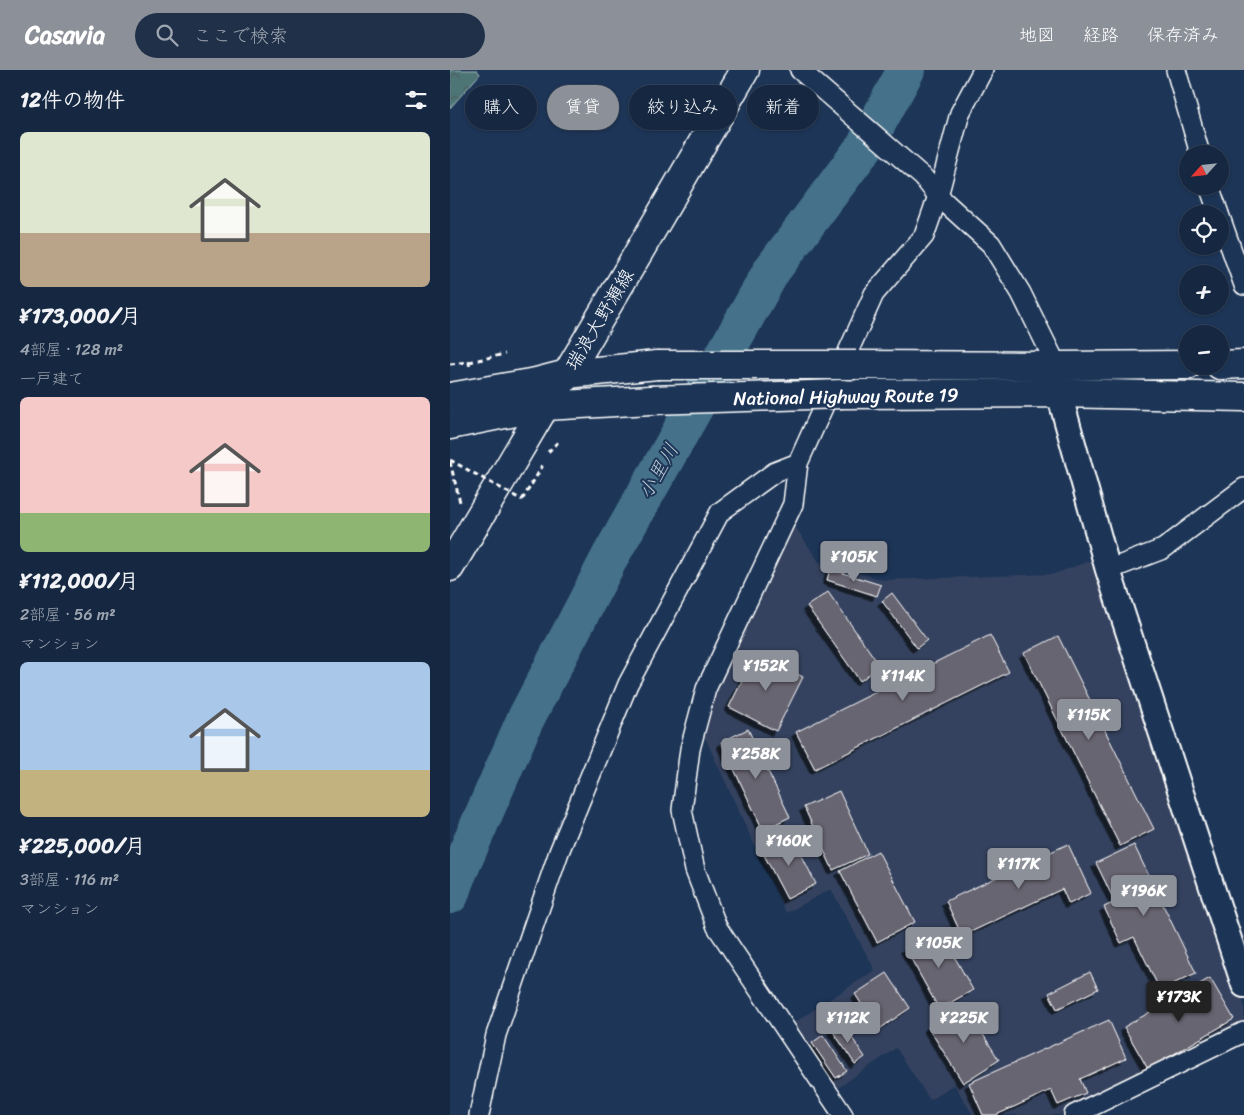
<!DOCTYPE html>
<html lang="ja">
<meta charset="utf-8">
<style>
:root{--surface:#162841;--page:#1f3048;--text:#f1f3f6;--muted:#9ea6b1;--line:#35445a;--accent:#8c9099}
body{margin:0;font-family:Sriracha,"Klee One",sans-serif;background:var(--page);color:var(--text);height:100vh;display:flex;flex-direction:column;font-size:19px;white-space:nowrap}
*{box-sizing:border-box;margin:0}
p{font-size:16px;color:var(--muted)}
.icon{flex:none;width:28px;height:28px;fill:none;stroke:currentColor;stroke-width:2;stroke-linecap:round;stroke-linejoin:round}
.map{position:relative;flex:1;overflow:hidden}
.sheet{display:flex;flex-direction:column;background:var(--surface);width:450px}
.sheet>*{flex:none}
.hud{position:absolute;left:15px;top:15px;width:475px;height:45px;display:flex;gap:10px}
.needle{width:32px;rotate:243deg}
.buttons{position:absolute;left:729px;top:75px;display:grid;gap:10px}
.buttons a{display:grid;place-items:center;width:50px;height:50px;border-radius:50%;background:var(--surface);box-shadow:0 1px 4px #0004,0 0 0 1px var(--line);font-size:25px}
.price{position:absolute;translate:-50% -42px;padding:0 11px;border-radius:5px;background:var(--accent);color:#fff;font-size:16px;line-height:32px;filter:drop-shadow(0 1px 2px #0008)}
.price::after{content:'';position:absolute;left:50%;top:30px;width:15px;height:11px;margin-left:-8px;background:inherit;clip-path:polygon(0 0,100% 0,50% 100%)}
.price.on{background:#222;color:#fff}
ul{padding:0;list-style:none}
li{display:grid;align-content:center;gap:10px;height:265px;padding:0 20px}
li span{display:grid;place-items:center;height:155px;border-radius:8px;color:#555}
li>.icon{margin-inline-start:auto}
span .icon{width:90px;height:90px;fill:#fffc;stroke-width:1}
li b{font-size:21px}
h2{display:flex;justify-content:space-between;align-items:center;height:60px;padding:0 20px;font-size:21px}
.tag{padding:0 18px;border-radius:22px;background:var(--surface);box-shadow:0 1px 4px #0004,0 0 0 1px var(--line);font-size:18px;line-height:45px}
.tag.on{background:var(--accent);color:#fff}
header{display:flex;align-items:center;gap:30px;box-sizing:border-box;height:70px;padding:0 25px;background:var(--accent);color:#fff}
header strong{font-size:24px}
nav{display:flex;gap:28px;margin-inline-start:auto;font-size:18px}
.search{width:350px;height:45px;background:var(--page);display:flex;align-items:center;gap:12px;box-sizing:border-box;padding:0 18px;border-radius:28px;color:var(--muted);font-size:19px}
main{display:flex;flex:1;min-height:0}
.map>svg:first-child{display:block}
.built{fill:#34435f}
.forest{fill:url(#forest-crowns);stroke:#a6baba}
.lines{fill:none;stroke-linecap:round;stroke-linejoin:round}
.river{stroke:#45718a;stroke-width:38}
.building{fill:#686572;stroke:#fff;filter:url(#shadow)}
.minor-casing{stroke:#fff;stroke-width:22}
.tertiary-casing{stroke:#fff;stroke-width:28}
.primary-casing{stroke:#fff;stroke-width:31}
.trunk-casing{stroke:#fff;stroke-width:31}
.path{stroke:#fff;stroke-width:3;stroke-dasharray:5 4;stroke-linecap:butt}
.minor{stroke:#1d3557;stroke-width:19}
.tertiary{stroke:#1d3557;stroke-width:24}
.primary{stroke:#1d3557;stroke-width:28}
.trunk{stroke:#1d3557;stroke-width:28}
.trunk-bridge-casing{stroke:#fff;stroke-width:31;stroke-linecap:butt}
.path-bridge{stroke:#fff;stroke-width:3;stroke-dasharray:5 4;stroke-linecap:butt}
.trunk-bridge{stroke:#1d3557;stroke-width:28}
.labels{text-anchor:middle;stroke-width:4;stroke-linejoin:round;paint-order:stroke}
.street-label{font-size:19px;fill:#fff;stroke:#1d3557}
.water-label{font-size:20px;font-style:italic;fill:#b5c6d0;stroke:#1d3557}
</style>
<header>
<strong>Casavia</strong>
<div class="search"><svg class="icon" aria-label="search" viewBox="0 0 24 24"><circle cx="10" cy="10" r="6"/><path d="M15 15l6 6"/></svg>ここで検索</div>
<nav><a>地図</a><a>経路</a><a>保存済み</a></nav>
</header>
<main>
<section class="sheet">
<h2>12件の物件<svg class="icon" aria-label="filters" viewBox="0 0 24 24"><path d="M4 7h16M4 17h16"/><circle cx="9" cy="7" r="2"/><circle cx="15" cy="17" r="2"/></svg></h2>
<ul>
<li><span style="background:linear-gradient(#dfe7d0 65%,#b9a48a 0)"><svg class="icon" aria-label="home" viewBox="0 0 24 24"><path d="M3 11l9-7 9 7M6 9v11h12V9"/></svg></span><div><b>¥173,000/月</b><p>4部屋 · 128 m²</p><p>一戸建て</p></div></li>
<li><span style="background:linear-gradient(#f6c9c9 75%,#8fb573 0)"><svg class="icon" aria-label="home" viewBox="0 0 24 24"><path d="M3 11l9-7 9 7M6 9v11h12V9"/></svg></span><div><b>¥112,000/月</b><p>2部屋 · 56 m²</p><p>マンション</p></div></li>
<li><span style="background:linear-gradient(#a9c7e8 70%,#c2b280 0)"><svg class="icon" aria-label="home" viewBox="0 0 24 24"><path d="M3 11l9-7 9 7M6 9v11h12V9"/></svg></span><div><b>¥225,000/月</b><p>3部屋 · 116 m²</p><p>マンション</p></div></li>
</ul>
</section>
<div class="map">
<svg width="794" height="1045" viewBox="0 0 794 1045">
<defs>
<pattern id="forest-crowns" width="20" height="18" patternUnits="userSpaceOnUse" patternTransform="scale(1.25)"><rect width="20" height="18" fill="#4e7476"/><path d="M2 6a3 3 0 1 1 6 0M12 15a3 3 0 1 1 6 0" fill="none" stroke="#4d5c5d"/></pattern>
<filter id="shadow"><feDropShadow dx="-4.5" dy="4.5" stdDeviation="0" flood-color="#0009"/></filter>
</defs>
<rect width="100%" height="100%" fill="#1d3557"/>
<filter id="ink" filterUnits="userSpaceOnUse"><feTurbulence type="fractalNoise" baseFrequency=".02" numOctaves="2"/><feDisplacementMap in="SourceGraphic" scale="10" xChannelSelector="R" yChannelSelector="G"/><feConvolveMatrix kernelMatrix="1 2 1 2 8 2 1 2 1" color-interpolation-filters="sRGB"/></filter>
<g filter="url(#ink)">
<!-- built -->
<polygon class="built" points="342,452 369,492 434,510 604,504 645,489 794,935 794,958 611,1045 523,1045 504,1014 480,1030 446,978 385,1020 342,954 425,900 381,819 336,843 250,657"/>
<!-- forest -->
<polygon class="forest" points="0,0 27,0 30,4 0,38"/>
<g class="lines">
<!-- river -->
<polyline class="river" points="0,825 5,810 75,650 161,485 322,200 415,76 456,0"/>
</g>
<!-- building -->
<g class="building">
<polygon points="380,499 431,515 427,526 377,510"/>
<polygon points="378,522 430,596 410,611 357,536"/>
<polygon points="442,523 477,570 467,578 432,531"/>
<polygon points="540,565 559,602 365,699 346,662"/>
<polygon points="608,566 704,759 670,776 574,583"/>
<polygon points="306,583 353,607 326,661 279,637"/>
<polygon points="298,659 340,747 313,760 271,672"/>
<polygon points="389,721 418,784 383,800 354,737"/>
<polygon points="342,766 366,814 337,829 312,781"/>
<polygon points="618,774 641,823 619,834 612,819 512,866 496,831"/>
<polygon points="684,775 746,903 710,920 684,867 671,873 654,837 665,832 646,793"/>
<polygon points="428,781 465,852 427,872 390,801"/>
<polygon points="489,859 523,920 489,939 455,878"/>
<polygon points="640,902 648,919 607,939 599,923"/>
<polygon points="437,903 460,938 428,960 405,924"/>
<polygon points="760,908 784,949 698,999 674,957"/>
<polygon points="514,934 549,990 513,1013 478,957"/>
<polygon points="659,950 676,988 630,1009 636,1023 608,1035 601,1020 546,1045 533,1045 519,1013"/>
<polygon points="392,953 415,987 405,994 382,960"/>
<polygon points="373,965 397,1001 386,1008 362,973"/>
</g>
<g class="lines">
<defs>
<g id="minor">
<polyline points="350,0 473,107 488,126 541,174 571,223 607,296 607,305"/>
<polyline points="726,0 750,84"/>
<polyline points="759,116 769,144"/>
<polyline points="770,147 794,215"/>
<polyline points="658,500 713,479 794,418"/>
<polyline points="29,1045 46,965 109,782 178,614 270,442 325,402 348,393"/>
<polyline points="393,1045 267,857 245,800 232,740 240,679 256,619 343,434 348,393 424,224 474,166 488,126 510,43 533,0"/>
<polyline points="624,1045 794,962"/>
</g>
<polyline id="tertiary" points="609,323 658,500 794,915"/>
<polyline id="primary" points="0,497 95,336 117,304 210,146 295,0"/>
<g id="trunk">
<polyline points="406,295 607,296 738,295"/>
<polyline points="770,295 794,294"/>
<polyline points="392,324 609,323 794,327"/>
<polyline points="0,327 86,312 117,304 207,295"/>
<polyline points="0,355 95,336 201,330"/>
</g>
</defs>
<!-- minor casing -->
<use href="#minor" class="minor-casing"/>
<!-- tertiary casing -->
<use href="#tertiary" class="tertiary-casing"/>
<!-- primary casing -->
<use href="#primary" class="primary-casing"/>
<!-- trunk casing -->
<use href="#trunk" class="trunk-casing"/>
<!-- path -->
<g class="path">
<polyline points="19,292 55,284"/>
<polyline points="0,294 19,292 20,299"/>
<polyline points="98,382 108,372"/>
<polyline points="0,392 10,432"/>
<polyline points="72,430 92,397 88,394"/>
</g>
<!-- minor -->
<use href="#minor" class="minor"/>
<!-- tertiary -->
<use href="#tertiary" class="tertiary"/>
<!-- primary -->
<use href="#primary" class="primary"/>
<!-- trunk -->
<use href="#trunk" class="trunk"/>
<defs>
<g id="trunk-bridge">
<polyline points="207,295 406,295"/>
<polyline points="201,330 392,324"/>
</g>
</defs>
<!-- trunk-bridge casing -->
<use href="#trunk-bridge" class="trunk-bridge-casing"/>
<!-- path-bridge -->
<polyline class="path-bridge" points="0,390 72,430"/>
<!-- trunk-bridge -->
<use href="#trunk-bridge" class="trunk-bridge"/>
</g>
</g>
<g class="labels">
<!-- street labels -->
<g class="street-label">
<text transform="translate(149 249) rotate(-59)" y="7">瑞浪大野瀬線</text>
<text transform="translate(396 326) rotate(-1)" y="7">National Highway Route 19</text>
</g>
<!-- water labels -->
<g class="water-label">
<text transform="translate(208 401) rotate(-60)" y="7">小里川</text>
</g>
</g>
</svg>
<div class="buttons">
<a><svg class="needle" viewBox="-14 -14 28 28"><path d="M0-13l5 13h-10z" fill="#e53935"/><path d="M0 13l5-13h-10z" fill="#9ea6b1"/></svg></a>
<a><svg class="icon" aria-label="locate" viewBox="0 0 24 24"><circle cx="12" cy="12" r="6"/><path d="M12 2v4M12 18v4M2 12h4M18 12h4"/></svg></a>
<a>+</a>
<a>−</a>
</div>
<b class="price" style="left:404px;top:513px">¥105K</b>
<b class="price" style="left:316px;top:622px">¥152K</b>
<b class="price" style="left:453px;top:632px">¥114K</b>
<b class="price" style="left:639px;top:671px">¥115K</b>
<b class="price" style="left:306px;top:710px">¥258K</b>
<b class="price" style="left:339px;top:797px">¥160K</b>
<b class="price" style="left:569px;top:820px">¥117K</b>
<b class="price" style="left:694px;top:847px">¥196K</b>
<b class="price" style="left:489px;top:899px">¥105K</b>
<b class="price on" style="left:729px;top:953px">¥173K</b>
<b class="price" style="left:398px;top:974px">¥112K</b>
<b class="price" style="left:514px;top:974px">¥225K</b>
<div class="hud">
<a class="tag">購入</a>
<a class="tag on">賃貸</a>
<a class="tag">絞り込み</a>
<a class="tag">新着</a>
</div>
</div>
</main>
